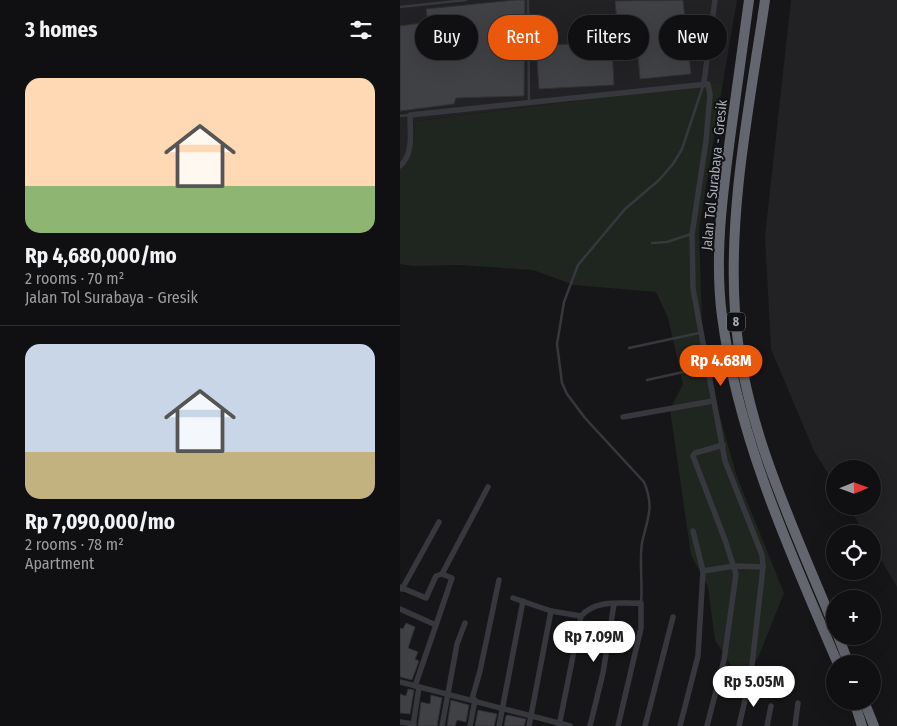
<!DOCTYPE html>
<meta charset="utf-8">
<style>
:root{--surface:#101012;--page:#19191b;--text:#f1f3f6;--muted:#9c9d9f;--line:#303032;--accent:#ea580c}
body{margin:0;font-family:"Fira Sans Condensed",sans-serif;background:var(--page);color:var(--text);height:100vh;display:flex;flex-direction:column;font-size:19px;white-space:nowrap}
*{box-sizing:border-box;margin:0}
p{font-size:16px;color:var(--muted)}
.icon{flex:none;width:28px;height:28px;fill:none;stroke:currentColor;stroke-width:2;stroke-linecap:round;stroke-linejoin:round}
.map{position:relative;flex:1;overflow:hidden}
.drawer{display:flex;flex-direction:column;background:var(--surface);width:400px}
.drawer>*{flex:none}
.hud{position:absolute;left:15px;top:15px;width:406px;height:45px;display:flex;gap:10px}
.needle{width:32px;rotate:89deg}
.controls{position:absolute;left:426px;top:460px;display:grid;gap:10px}
.controls a{display:grid;place-items:center;width:55px;height:55px;border-radius:50%;background:var(--surface);box-shadow:0 5px 20px #0002,0 0 0 1px var(--line);font-size:25px}
.price{position:absolute;translate:-50% -42px;padding:0 11px;border-radius:18px;background:#fff;color:#222;font-size:16px;line-height:32px;filter:drop-shadow(0 1px 2px #0008)}
.price::after{content:'';position:absolute;left:50%;top:30px;width:15px;height:11px;margin-left:-8px;background:inherit;clip-path:polygon(0 0,100% 0,50% 100%)}
.price.on{background:var(--accent);color:#fff}
ul{padding:0;list-style:none}
li{display:grid;align-content:center;gap:10px;height:265px;padding:0 25px}
li+li{border-top:1px solid var(--line)}
li span{display:grid;place-items:center;height:155px;border-radius:15px;color:#555}
li>.icon{margin-inline-start:auto}
span .icon{width:90px;height:90px;fill:#fffc;stroke-width:1}
li b{font-size:21px}
h2{display:flex;justify-content:space-between;align-items:center;height:60px;padding:0 25px;font-size:21px}
.chip{padding:0 18px;border-radius:22px;background:var(--surface);box-shadow:0 5px 20px #0002,0 0 0 1px var(--line);font-size:18px;line-height:45px}
.chip.on{background:var(--accent);color:#fff}
main{display:flex;flex:1;min-height:0}
.map>svg:first-child{display:block}
.built{fill:#222225}
.green{fill:#1e261f}
.building{fill:#404145;stroke:#303034}
.lines{fill:none;stroke-linecap:round;stroke-linejoin:round}
.service{stroke:#37383d;stroke-width:2.5}
.minor{stroke:#37383d;stroke-width:5.5}
.motorway{stroke:#63666e;stroke-width:10}
.labels{text-anchor:middle;stroke-width:4;stroke-linejoin:round;paint-order:stroke}
.shield{fill:#111113;stroke:#7b7e86;stroke-width:1}
.shield-label{font-size:12px;font-weight:bold;fill:#a8adb8}
.street-label{font-size:14px;fill:#a8adb8;stroke:#111113}
</style>
<main>
<section class="drawer">
<h2>3 homes<svg class="icon" aria-label="filters" viewBox="0 0 24 24"><path d="M4 7h16M4 17h16"/><circle cx="9" cy="7" r="2"/><circle cx="15" cy="17" r="2"/></svg></h2>
<ul>
<li><span style="background:linear-gradient(#ffd9b3 70%,#8fb573 0)"><svg class="icon" aria-label="home" viewBox="0 0 24 24"><path d="M3 11l9-7 9 7M6 9v11h12V9"/></svg></span><div><b>Rp 4,680,000/mo</b><p>2 rooms · 70 m²</p><p>Jalan Tol Surabaya - Gresik</p></div></li>
<li><span style="background:linear-gradient(#c9d6e8 70%,#c2b280 0)"><svg class="icon" aria-label="home" viewBox="0 0 24 24"><path d="M3 11l9-7 9 7M6 9v11h12V9"/></svg></span><div><b>Rp 7,090,000/mo</b><p>2 rooms · 78 m²</p><p>Apartment</p></div></li>
</ul>
</section>
<div class="map">
<svg width="497" height="726" viewBox="0 0 497 726">
<rect width="100%" height="100%" fill="#161618"/>
<!-- built -->
<g class="built">
<polygon points="0,0 337,0 323,82 17,121 4,165 0,167"/>
<polygon points="391,0 497,0 497,587 473,546 472,534 465,534 448,506 472,506 472,469 435,469 435,485 414,451 371,349 365,236"/>
</g>
<!-- green -->
<polygon class="green" points="323,82 299,229 302,323 314,395 336,474 384,593 358,658 346,671 333,668 315,640 308,587 291,555 270,409 283,384 268,318 256,292 174,285 133,270 61,265 13,266 0,264 0,167 4,165 17,121"/>
<!-- building -->
<g class="building">
<polygon points="115,0 125,0 124,96 56,98 54,104 0,111 0,26 28,22 26,9"/>
<polygon points="283,0 291,74 240,79 237,45 212,47 214,85 139,89 136,46 219,41 215,1"/>
<polygon points="6,623 15,627 8,648 18,652 15,659 19,661 12,680 0,677 0,628 3,629"/>
<polygon points="8,689 14,690 10,714 0,713 0,694 6,696"/>
<polygon points="31,695 42,698 37,726 18,726 21,702 30,704"/>
<polygon points="51,700 69,705 66,722 57,720 55,726 47,726"/>
<polygon points="78,710 97,714 94,726 75,726"/>
<polygon points="108,715 126,719 124,726 104,726 106,716"/>
</g>
<g class="lines">
<!-- service -->
<g class="service">
<polyline points="128,0 129,101"/>
<polyline points="0,7 66,0"/>
<polyline points="0,116 9,115"/>
<polyline points="252,243 267,242 291,234"/>
<polyline points="229,348 299,333"/>
<polyline points="247,380 306,367"/>
<path d="M241,603C243,584 239,562 242,543C247,519 255,508 244,482L185,418L167,394L162,383L157,344L164,302L178,265L225,209L259,180L273,164L282,149L303,86"/>
</g>
<!-- minor -->
<g class="minor">
<polyline points="304,82 315,0"/>
<path d="M0,166C14,154 10,132 10,115L308,84L310,95L306,141L292,234L293,289L325,461L362,555L363,567L351,674L339,726"/>
<polyline points="223,417 313,401"/>
<polyline points="303,571 334,566 363,567"/>
<polyline points="42,574 88,487"/>
<polyline points="0,587 26,598 36,576 42,574 52,578 36,625"/>
<polyline points="2,589 39,522"/>
<path d="M113,598L151,611L181,616C196,599 220,604 241,603V628L218,726"/>
<polyline points="0,609 36,625 15,686"/>
<polyline points="0,682 170,726"/>
<polyline points="72,699 80,671 99,580"/>
<polyline points="0,722 14,724"/>
<polyline points="13,726 19,687"/>
<polyline points="42,726 57,644 65,623"/>
<polyline points="70,726 75,700"/>
<polyline points="99,726 123,601"/>
<polyline points="129,726 151,611"/>
<polyline points="159,726 181,616"/>
<polyline points="190,726 203,673 214,604"/>
<polyline points="245,726 273,617"/>
<polyline points="280,726 298,656 303,571 293,531"/>
<polyline points="307,726 324,660 336,574 325,540 293,456 295,453 323,445"/>
<polyline points="367,726 371,706"/>
<polyline points="395,726 398,703"/>
</g>
<!-- motorway -->
<g class="motorway">
<path d="M349,0C343,44 337,88 331,131C323,192 314,255 322,316C338,438 390,552 438,664"/>
<path d="M365,0C350,103 328,208 335,312C342,423 394,528 435,629"/>
<polyline points="438,636 449,664"/>
<polyline points="454,701 462,726"/>
<polyline points="464,701 474,726"/>
</g>
</g>
<g class="labels">
<!-- shield labels -->
<rect class="shield" x="327" y="312.5" width="18" height="19" rx="4"/>
<g class="shield-label">
<text x="336" y="326">8</text>
</g>
<!-- street labels -->
<g class="street-label">
<text transform="translate(314 175) rotate(-84)" y="5">Jalan Tol Surabaya - Gresik</text>
</g>
</g>
</svg>
<div class="controls">
<a><svg class="needle" viewBox="-14 -14 28 28"><path d="M0-13l5 13h-10z" fill="#e53935"/><path d="M0 13l5-13h-10z" fill="#9c9d9f"/></svg></a>
<a><svg class="icon" aria-label="locate" viewBox="0 0 24 24"><circle cx="12" cy="12" r="6"/><path d="M12 2v4M12 18v4M2 12h4M18 12h4"/></svg></a>
<a>+</a>
<a>−</a>
</div>
<b class="price on" style="left:321px;top:387px">Rp 4.68M</b>
<b class="price" style="left:194px;top:663px">Rp 7.09M</b>
<b class="price" style="left:354px;top:708px">Rp 5.05M</b>
<div class="hud">
<a class="chip">Buy</a>
<a class="chip on">Rent</a>
<a class="chip">Filters</a>
<a class="chip">New</a>
</div>
</div>
</main>
